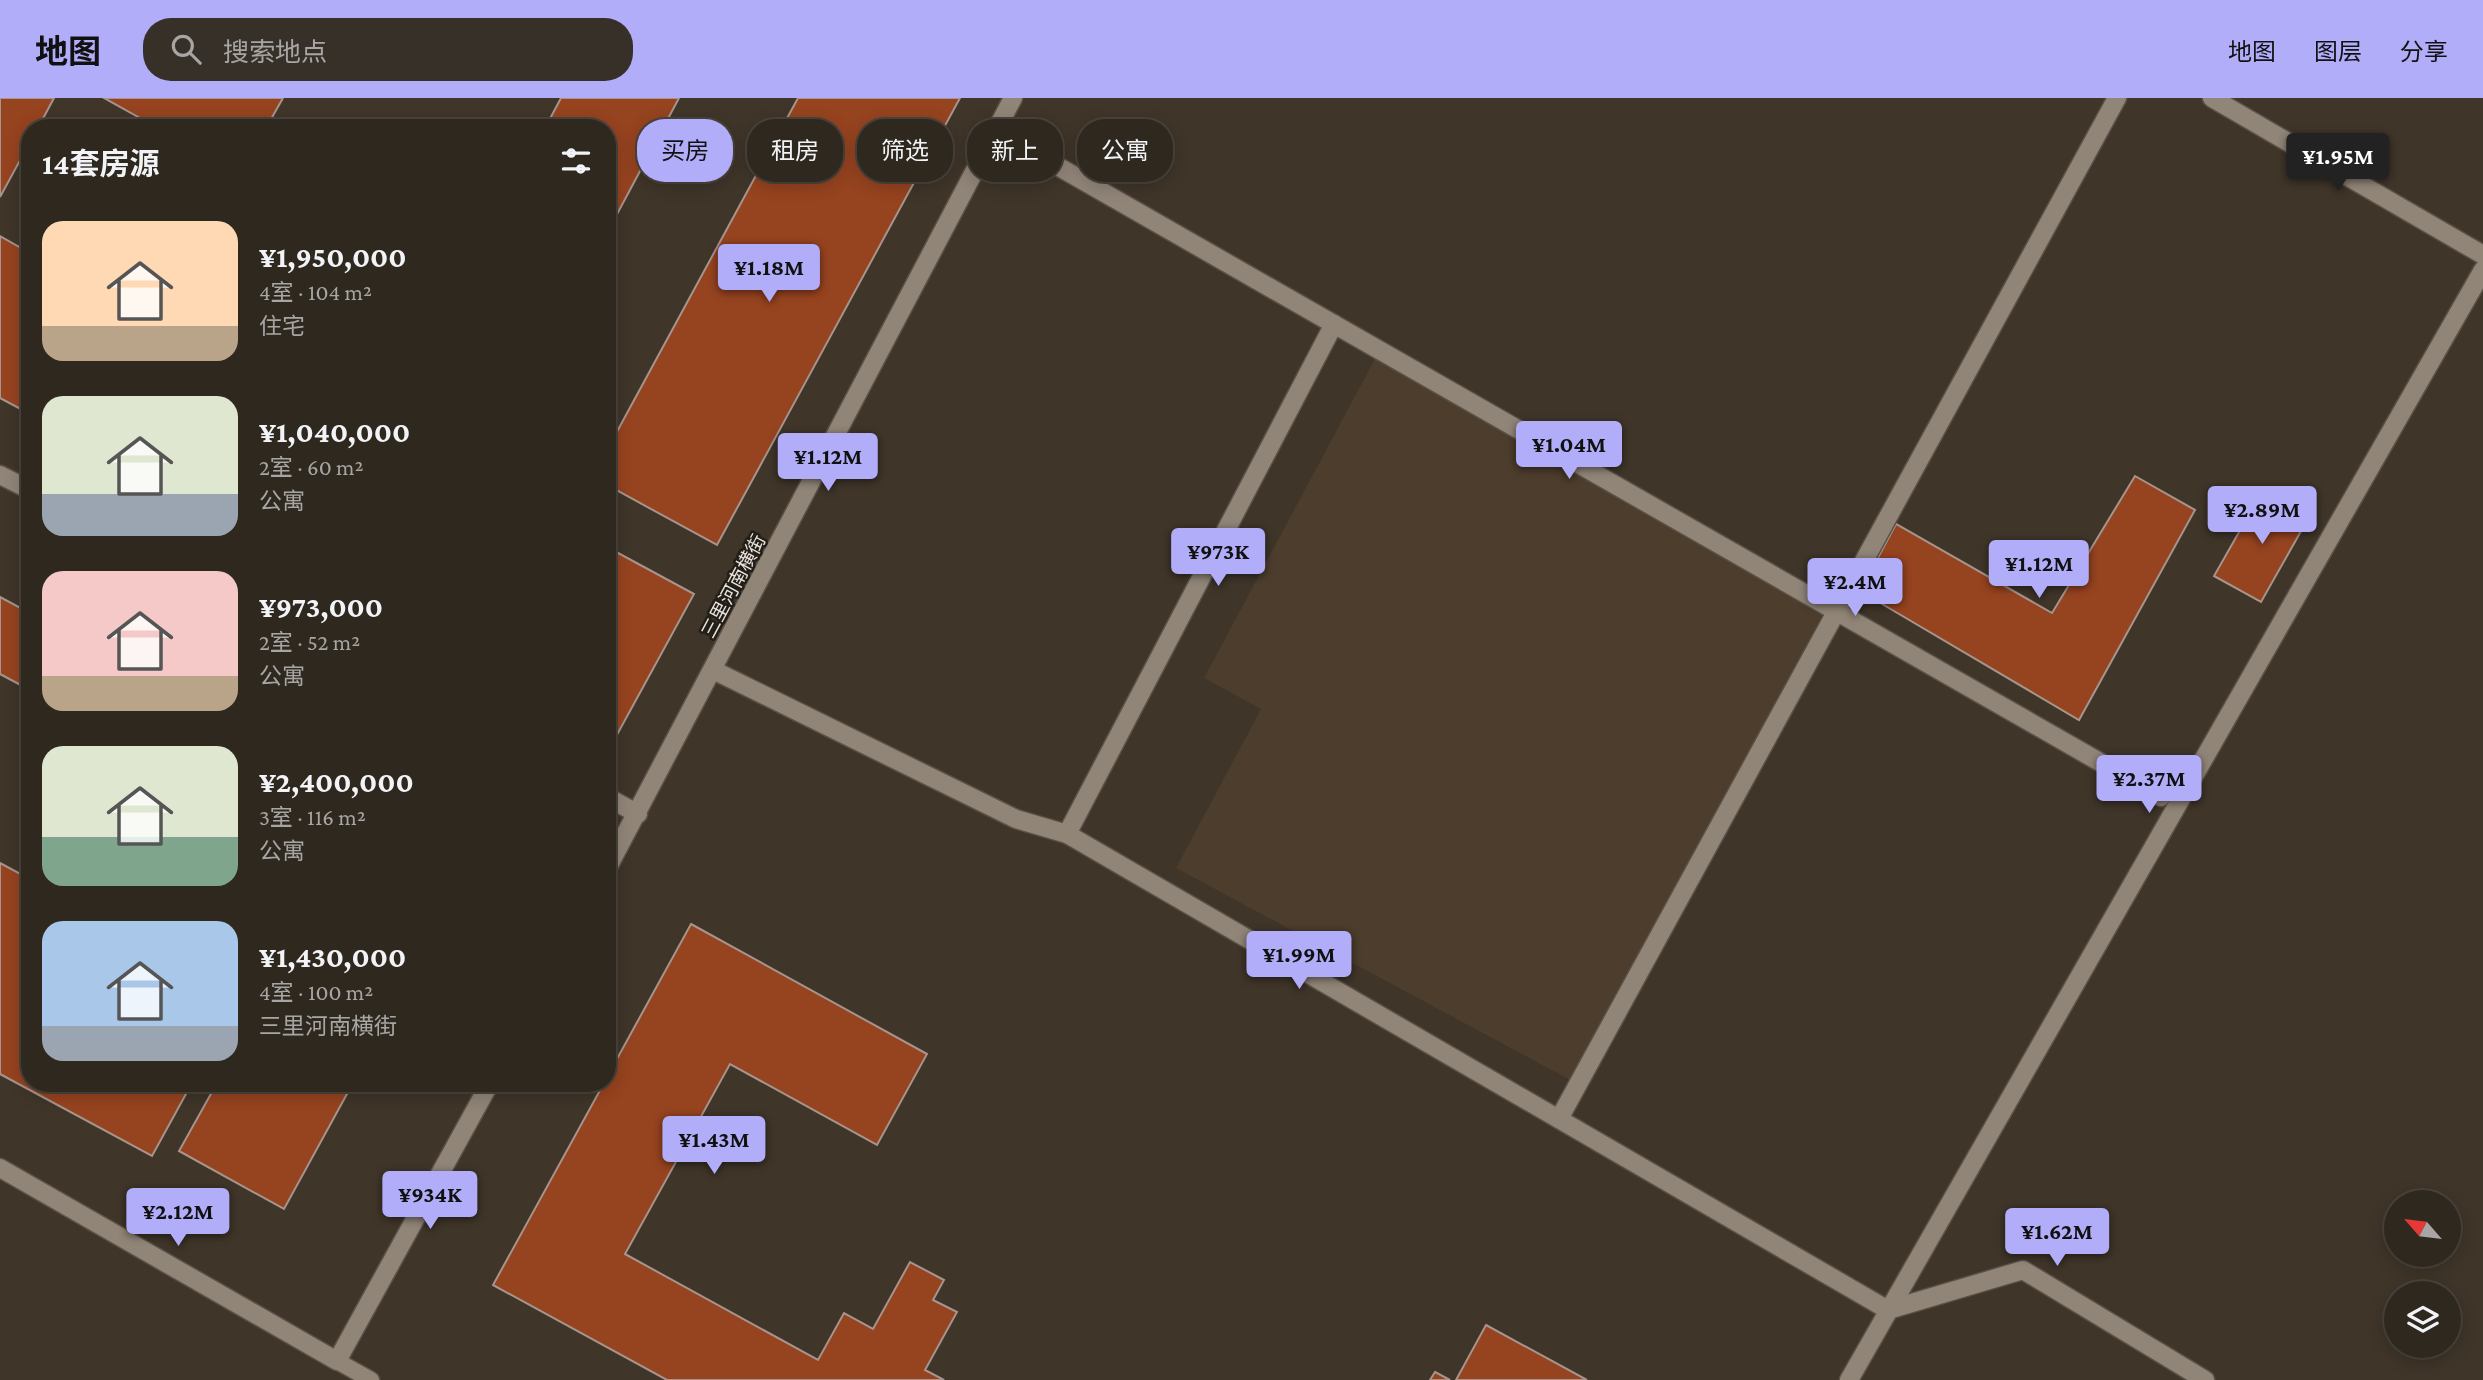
<!DOCTYPE html>
<html lang="zh">
<meta charset="utf-8">
<style>
:root{--surface:#2f281f;--page:#373028;--text:#f1f3f6;--muted:#a7a6a4;--line:#4a443d;--accent:#b2adf9}
body{margin:0;font-family:"Crimson Pro","Noto Sans SC",serif;background:var(--page);color:var(--text);height:100vh;display:flex;flex-direction:column;font-size:26px;white-space:nowrap}
*{box-sizing:border-box;margin:0}
p{font-size:23px;color:var(--muted)}
.icon{flex:none;width:38px;height:38px;fill:none;stroke:currentColor;stroke-width:2;stroke-linecap:round;stroke-linejoin:round}
.map{position:relative;flex:1;overflow:hidden}
.details{position:absolute;left:21px;top:21px;width:595px;height:973px;display:flex;flex-direction:column;background:var(--surface);border-radius:28px;box-shadow:0 4px 18px #0003,0 0 0 2px var(--line)}
.details>*{flex:none}
.banner{position:absolute;left:637px;top:21px;width:665px;height:63px;display:flex;gap:14px}
.needle{width:46px;rotate:298deg}
.fabs{position:absolute;left:2384px;top:1092px;display:grid;gap:14px}
.fabs a{display:grid;place-items:center;width:77px;height:77px;border-radius:50%;background:var(--surface);box-shadow:0 4px 18px #0003,0 0 0 2px var(--line);font-size:35px}
.price{position:absolute;translate:-50% -60px;padding:0 16px;border-radius:7px;background:var(--accent);color:#111;font-size:23px;line-height:46px;filter:drop-shadow(0 2px 4px #0008)}
.price::after{content:'';position:absolute;left:50%;top:42px;width:21px;height:16px;margin-left:-10px;background:inherit;clip-path:polygon(0 0,100% 0,50% 100%)}
.price.on{background:#222;color:#fff}
ul{padding:0;list-style:none}
li{display:flex;align-items:center;gap:21px;height:175px;padding:0 21px}
li span{display:grid;place-items:center;flex:none;width:196px;height:140px;border-radius:21px;color:#555}
li>.icon{margin-inline-start:auto}
span .icon{width:84px;height:84px;fill:#fffc;stroke-width:1}
li b{font-size:30px}
h2{display:flex;justify-content:space-between;align-items:center;height:84px;padding:0 21px;font-size:30px}
.chip{padding:0 24px;border-radius:28px;background:var(--surface);box-shadow:0 4px 18px #0003,0 0 0 2px var(--line);font-size:24px;line-height:63px}
.chip.on{background:var(--accent);color:#111}
header{display:flex;align-items:center;gap:42px;box-sizing:border-box;height:98px;padding:0 35px;background:var(--accent);color:#111}
header strong{font-size:33px}
nav{display:flex;gap:38px;margin-inline-start:auto;font-size:24px}
.search{width:490px;height:63px;background:var(--page);display:flex;align-items:center;gap:18px;box-sizing:border-box;padding:0 24px;border-radius:28px;color:var(--muted);font-size:26px}
.map>svg:first-child{display:block}
.built{fill:#4c3d2c}
.building{fill:#96431f;stroke:#a6948d;stroke-width:2}
.lines{fill:none;stroke-linecap:round;stroke-linejoin:round}
.lane-casing{stroke:#595147;stroke-width:19}
.street-casing{stroke:#595147;stroke-width:21}
.lane{stroke:#918578;stroke-width:16}
.street{stroke:#918578;stroke-width:18}
.labels{text-anchor:middle;stroke-width:5;stroke-linejoin:round;paint-order:stroke}
.street-label{font-size:19px;fill:#ebe4dd;stroke:#221e18}
</style>
<header>
<strong>地图</strong>
<div class="search"><svg class="icon" aria-label="search" viewBox="0 0 24 24"><circle cx="10" cy="10" r="6"/><path d="M15 15l6 6"/></svg>搜索地点</div>
<nav><a>地图</a><a>图层</a><a>分享</a></nav>
</header>
<div class="map">
<svg width="2483" height="1282" viewBox="0 0 2483 1282">
<rect width="100%" height="100%" fill="#3f3529"/>
<!-- built -->
<polygon class="built" points="1377,257 1831,501 1572,983 1176,770 1261,611 1204,580"/>
<!-- building -->
<g class="building">
<polygon points="0,0 54,0 38,30 30,30 30,44 0,99"/>
<polygon points="104,0 283,0 266,30 158,30"/>
<polygon points="561,0 679,0 607,135 607,30 545,30"/>
<polygon points="798,0 960,0 717,447 607,387 607,352"/>
<polygon points="0,138 30,155 30,316 0,300"/>
<polygon points="2135,378 2195,412 2079,622 1860,493 1896,426 2052,515"/>
<polygon points="2263,392 2309,419 2261,504 2214,478"/>
<polygon points="607,449 694,496 607,655"/>
<polygon points="0,499 30,515 30,592 0,576"/>
<polygon points="0,765 30,781 30,985 192,985 152,1058 0,976"/>
<polygon points="691,826 927,956 877,1047 730,966 625,1156 818,1262 844,1215 873,1231 910,1164 944,1182 933,1202 957,1214 925,1272 944,1282 667,1282 493,1187 604,985 607,985 607,979"/>
<polygon points="217,985 353,985 284,1111 179,1053"/>
<polygon points="1486,1227 1587,1282 1456,1282"/>
<polygon points="1435,1274 1450,1282 1430,1282"/>
</g>
<g class="lines">
<defs>
<polyline id="lane" points="337,1263 371,1282"/>
<g id="street">
<polyline points="2212,0 2483,157"/>
<polyline points="996,33 2161,699"/>
<polyline points="0,377 30,392"/>
<polyline points="713,572 1016,721 1067,736 1888,1212 2023,1172 2205,1282"/>
<polyline points="607,699 638,716"/>
<polyline points="1067,736 1334,226"/>
<polyline points="607,771 1013,0"/>
<polyline points="1559,1021 2117,0"/>
<polyline points="0,1070 337,1263 490,985"/>
<polyline points="1849,1282 2483,172"/>
</g>
</defs>
<!-- lane casing -->
<use href="#lane" class="lane-casing"/>
<!-- street casing -->
<use href="#street" class="street-casing"/>
<!-- lane -->
<use href="#lane" class="lane"/>
<!-- street -->
<use href="#street" class="street"/>
</g>
<g class="labels">
<!-- street labels -->
<g class="street-label">
<text transform="translate(733 488) rotate(-62)" y="7">三里河南横街</text>
</g>
</g>
</svg>
<div class="fabs">
<a><svg class="needle" viewBox="-14 -14 28 28"><path d="M0-13l5 13h-10z" fill="#e53935"/><path d="M0 13l5-13h-10z" fill="#a7a6a4"/></svg></a>
<a><svg class="icon" aria-label="layers" viewBox="0 0 24 24"><path d="M12 4l9 5-9 5-9-5zM3 14l9 5 9-5"/></svg></a>
</div>
<b class="price on" style="left:2338px;top:95px">¥1.95M</b>
<b class="price" style="left:769px;top:206px">¥1.18M</b>
<b class="price" style="left:1569px;top:383px">¥1.04M</b>
<b class="price" style="left:828px;top:395px">¥1.12M</b>
<b class="price" style="left:2262px;top:448px">¥2.89M</b>
<b class="price" style="left:1218px;top:490px">¥973K</b>
<b class="price" style="left:2039px;top:502px">¥1.12M</b>
<b class="price" style="left:1855px;top:520px">¥2.4M</b>
<b class="price" style="left:2149px;top:717px">¥2.37M</b>
<b class="price" style="left:1299px;top:893px">¥1.99M</b>
<b class="price" style="left:714px;top:1078px">¥1.43M</b>
<b class="price" style="left:430px;top:1133px">¥934K</b>
<b class="price" style="left:178px;top:1150px">¥2.12M</b>
<b class="price" style="left:2057px;top:1170px">¥1.62M</b>
<div class="banner">
<a class="chip on">买房</a>
<a class="chip">租房</a>
<a class="chip">筛选</a>
<a class="chip">新上</a>
<a class="chip">公寓</a>
</div>
<section class="details">
<h2>14套房源<svg class="icon" aria-label="filters" viewBox="0 0 24 24"><path d="M4 7h16M4 17h16"/><circle cx="9" cy="7" r="2"/><circle cx="15" cy="17" r="2"/></svg></h2>
<ul>
<li><span style="background:linear-gradient(#ffd9b3 75%,#b9a48a 0)"><svg class="icon" aria-label="home" viewBox="0 0 24 24"><path d="M3 11l9-7 9 7M6 9v11h12V9"/></svg></span><div><b>¥1,950,000</b><p>4室 · 104 m²</p><p>住宅</p></div></li>
<li><span style="background:linear-gradient(#dfe7d0 70%,#9aa5b1 0)"><svg class="icon" aria-label="home" viewBox="0 0 24 24"><path d="M3 11l9-7 9 7M6 9v11h12V9"/></svg></span><div><b>¥1,040,000</b><p>2室 · 60 m²</p><p>公寓</p></div></li>
<li><span style="background:linear-gradient(#f6c9c9 75%,#b9a48a 0)"><svg class="icon" aria-label="home" viewBox="0 0 24 24"><path d="M3 11l9-7 9 7M6 9v11h12V9"/></svg></span><div><b>¥973,000</b><p>2室 · 52 m²</p><p>公寓</p></div></li>
<li><span style="background:linear-gradient(#dfe7d0 65%,#7fa58c 0)"><svg class="icon" aria-label="home" viewBox="0 0 24 24"><path d="M3 11l9-7 9 7M6 9v11h12V9"/></svg></span><div><b>¥2,400,000</b><p>3室 · 116 m²</p><p>公寓</p></div></li>
<li><span style="background:linear-gradient(#a9c7e8 75%,#9aa5b1 0)"><svg class="icon" aria-label="home" viewBox="0 0 24 24"><path d="M3 11l9-7 9 7M6 9v11h12V9"/></svg></span><div><b>¥1,430,000</b><p>4室 · 100 m²</p><p>三里河南横街</p></div></li>
</ul>
</section>
</div>
